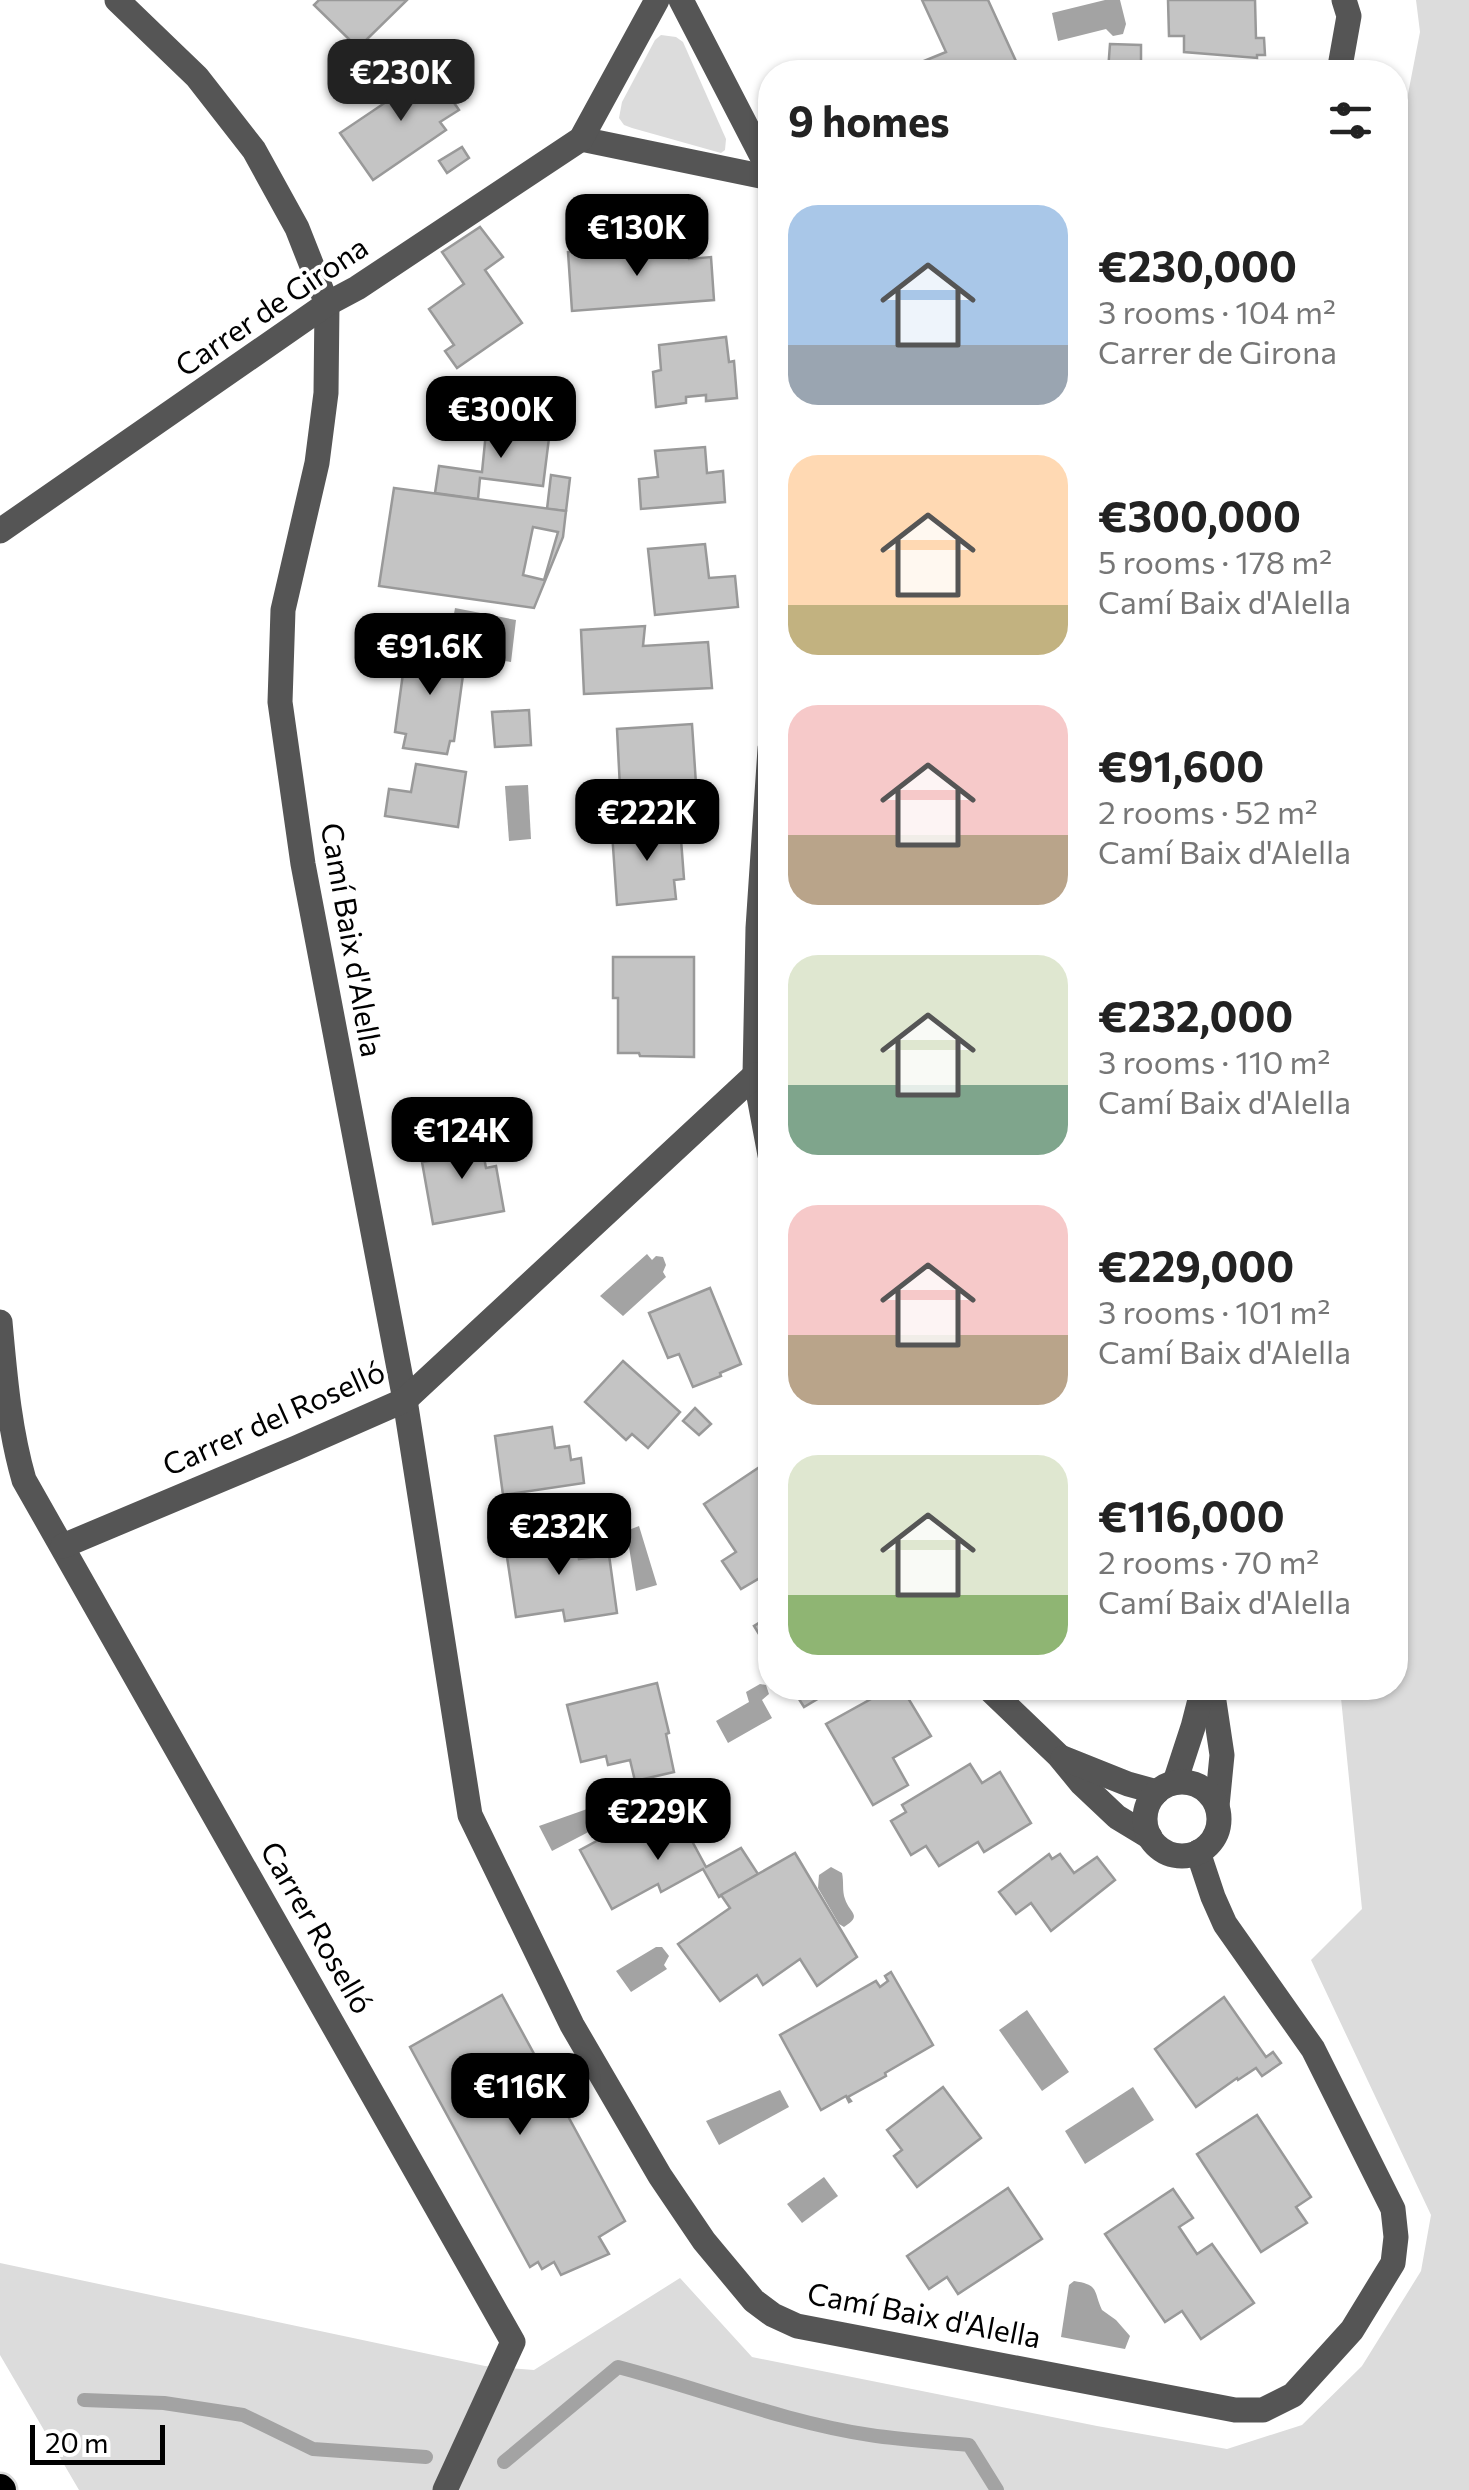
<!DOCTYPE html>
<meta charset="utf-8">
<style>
:root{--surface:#fff;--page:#f2f2f2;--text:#222;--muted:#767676;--accent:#000}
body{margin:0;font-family:Commissioner,sans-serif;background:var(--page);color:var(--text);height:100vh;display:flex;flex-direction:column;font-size:38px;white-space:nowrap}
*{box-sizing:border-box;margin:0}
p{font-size:32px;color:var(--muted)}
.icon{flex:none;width:55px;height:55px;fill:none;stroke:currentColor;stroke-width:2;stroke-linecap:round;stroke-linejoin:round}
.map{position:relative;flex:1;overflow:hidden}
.sheet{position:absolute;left:758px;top:60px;width:650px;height:1640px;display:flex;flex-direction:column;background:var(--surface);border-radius:40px;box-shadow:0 2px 8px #0004}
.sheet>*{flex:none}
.scale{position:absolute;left:30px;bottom:25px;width:135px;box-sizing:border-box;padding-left:10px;border:5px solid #000;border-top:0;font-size:28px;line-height:35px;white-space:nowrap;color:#000;-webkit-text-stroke:8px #fff;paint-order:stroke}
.price{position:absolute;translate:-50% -85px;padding:0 22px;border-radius:20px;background:var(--accent);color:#fff;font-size:32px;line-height:65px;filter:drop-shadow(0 2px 5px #0008)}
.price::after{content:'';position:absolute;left:50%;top:60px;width:30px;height:22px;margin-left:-15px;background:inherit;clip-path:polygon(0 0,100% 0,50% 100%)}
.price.active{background:#222;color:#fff}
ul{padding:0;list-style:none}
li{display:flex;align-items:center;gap:30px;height:250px;padding:0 30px}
li span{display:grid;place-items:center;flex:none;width:280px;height:200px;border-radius:30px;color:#555}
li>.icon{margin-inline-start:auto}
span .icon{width:120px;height:120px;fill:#fffc;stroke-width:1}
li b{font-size:42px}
h2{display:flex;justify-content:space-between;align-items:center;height:120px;padding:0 30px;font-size:42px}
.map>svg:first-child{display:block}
.green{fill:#dcdcdc}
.water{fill:#a3a3a3}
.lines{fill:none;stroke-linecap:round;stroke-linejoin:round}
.stream{stroke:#a3a3a3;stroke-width:14}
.building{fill:#c4c4c4;stroke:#999;stroke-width:2.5;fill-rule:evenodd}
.highway-casing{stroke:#dbdbdb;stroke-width:35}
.minor{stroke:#555;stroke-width:25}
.highway{stroke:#000;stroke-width:30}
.labels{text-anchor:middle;stroke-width:8;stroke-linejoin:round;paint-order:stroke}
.street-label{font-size:30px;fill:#000;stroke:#fff}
</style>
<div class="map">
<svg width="1469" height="2490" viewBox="0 0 1469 2490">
<rect width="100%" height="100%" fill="#fff"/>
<!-- green -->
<g class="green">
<polygon points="1416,0 1469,0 1469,2490 79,2490 0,2355 0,2263 485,2366 534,2370 680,2278 752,2357 1097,2426 1227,2449 1302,2425 1362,2366 1421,2271 1431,2215 1311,1960 1362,1909 1340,1688 1395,1688 1395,161 1420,32"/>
<polygon points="661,35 676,37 683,42 726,139 725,150 721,153 632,128 624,125 619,118 622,102 655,40"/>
</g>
<!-- water -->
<g class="water">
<polygon points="1105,0 1120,0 1126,24 1123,34 1113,36 1106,29 1058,41 1052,13"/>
<polygon points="620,202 621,223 596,226 591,236 579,236 576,206"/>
<polygon points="455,608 516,620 511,662 489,659 490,646 484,638 451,631"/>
<polygon points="528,785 531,839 509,841 505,786"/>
<polygon points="647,1254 652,1260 656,1256 663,1257 666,1265 663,1272 666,1277 623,1316 600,1296"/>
<polygon points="639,1526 657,1585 636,1591 629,1547 622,1545 619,1539 621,1533"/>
<polygon points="760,1684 766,1685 769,1694 762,1700 772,1718 728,1743 716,1721 749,1702 746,1692"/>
<polygon points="590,1808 600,1826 552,1851 539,1826"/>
<path d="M831,1867L842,1873C844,1882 842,1891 845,1899C850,1914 863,1915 844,1927L839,1924L818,1888L819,1875Z"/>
<polygon points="656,1947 662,1947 669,1956 664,1965 667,1969 631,1992 616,1971"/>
<polygon points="1027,2010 1069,2072 1042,2091 999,2030"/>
<polygon points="1133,2087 1154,2120 1085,2164 1065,2131"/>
<polygon points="780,2090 789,2107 719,2145 706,2121"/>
<polygon points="824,2177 838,2196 802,2223 787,2204"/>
<path d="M1074,2281C1100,2285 1093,2291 1102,2310L1116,2320L1130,2336L1125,2349L1061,2337L1069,2285Z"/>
</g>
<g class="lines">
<!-- stream -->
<g class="stream">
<polyline points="84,2400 164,2403 243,2415 313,2449 426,2457"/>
<path d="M504,2462L618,2367C702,2389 784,2422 870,2435C902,2440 936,2442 969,2445L997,2490"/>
</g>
</g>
<!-- building -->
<g class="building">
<polygon points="319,0 407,0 358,48 314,5"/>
<polygon points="922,0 988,0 1020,70 1014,72 929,72 924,61 946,52"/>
<polygon points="1168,0 1255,0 1256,38 1264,38 1265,55 1257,55 1257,58 1184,52 1184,36 1169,36"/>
<polygon points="1110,44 1141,45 1141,72 1108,71"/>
<polygon points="432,71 459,110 440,122 446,130 373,180 340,133 398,94 393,86 409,75 414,83"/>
<polygon points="462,147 469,158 447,173 439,161"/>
<polygon points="480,227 503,257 485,270 522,323 457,368 445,351 454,345 429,309 464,284 442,252"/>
<polygon points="638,244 639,256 688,252 689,259 711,257 714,300 572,311 568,252"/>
<polygon points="726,337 729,362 734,361 737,398 706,401 706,395 686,397 686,403 656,407 653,372 661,370 659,345"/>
<polygon points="487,422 550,430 543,486 480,478 478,499 435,493 439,466 482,472"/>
<polygon points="705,447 707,473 723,471 725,502 641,509 639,479 658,477 655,451"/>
<polygon points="551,475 570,478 566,511 547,509"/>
<path d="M394,488L566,511L563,537L534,608L379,586ZM533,527L558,532L544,580L523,575Z"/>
<polygon points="705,544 709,578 735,576 738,607 655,615 648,549"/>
<polygon points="645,626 643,646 708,642 712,688 584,694 581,630"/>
<polygon points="407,644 466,653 454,741 450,741 447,754 403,748 406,734 395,732"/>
<polygon points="529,710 531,745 495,747 492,712"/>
<polygon points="692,724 696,784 620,788 617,729"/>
<polygon points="416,764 466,772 458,827 385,816 389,789 411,792"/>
<polygon points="680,826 684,879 674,880 676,899 617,905 612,832"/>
<polygon points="613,957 694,957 694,1057 640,1056 639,1053 618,1053 618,998 613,998"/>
<polygon points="480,1136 486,1168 496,1166 504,1211 433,1224 422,1162 442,1159 439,1143"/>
<polygon points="710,1288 741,1364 720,1373 721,1376 693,1387 679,1354 668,1358 649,1313"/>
<polygon points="623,1361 680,1412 648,1448 632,1434 626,1440 585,1402"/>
<polygon points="695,1408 711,1424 699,1435 683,1421"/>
<polygon points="552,1427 555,1448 569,1446 571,1460 581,1458 584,1483 503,1495 495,1436"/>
<polygon points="767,1462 770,1467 770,1541 765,1545 770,1551 770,1572 741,1589 722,1561 736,1552 704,1504"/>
<polygon points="575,1532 579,1559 609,1555 617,1613 565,1621 563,1610 516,1617 507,1557 510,1557 508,1540"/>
<polygon points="770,1616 770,1652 754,1626"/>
<polygon points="657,1683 669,1733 666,1734 674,1772 635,1781 630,1760 608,1765 606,1756 581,1762 567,1705"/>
<polygon points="792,1688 836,1688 804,1707"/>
<polygon points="891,1688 902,1688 931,1736 893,1758 908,1785 873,1805 826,1724"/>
<polygon points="970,1764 982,1783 1000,1772 1031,1823 984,1852 978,1842 939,1866 926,1846 911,1855 891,1821 906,1812 902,1805"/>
<polygon points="678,1815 706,1867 741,1848 758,1874 719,1897 703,1869 661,1892 658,1884 612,1909 580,1850 621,1828 628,1841"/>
<polygon points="795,1853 857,1957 817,1986 800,1959 763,1985 757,1975 720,2001 678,1944 730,1908 721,1895"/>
<polygon points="1049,1854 1052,1859 1060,1854 1074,1873 1097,1857 1115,1880 1051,1931 1031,1903 1016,1914 999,1892"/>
<polygon points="891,1972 933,2045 885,2073 886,2076 848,2097 851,2101 849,2102 846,2096 821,2110 780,2035 876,1981 880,1987 888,1981 885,1976"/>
<polygon points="502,1995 625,2221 599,2237 609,2254 561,2275 554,2262 542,2269 538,2262 530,2267 410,2047"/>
<polygon points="1224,1997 1266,2057 1273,2052 1281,2063 1262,2076 1256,2068 1238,2080 1237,2078 1196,2107 1155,2049"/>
<polygon points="943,2087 981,2138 917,2187 894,2156 902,2150 887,2130"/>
<polygon points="1257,2115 1311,2197 1296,2207 1307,2223 1261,2252 1197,2154"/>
<polygon points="1008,2188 1042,2239 958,2294 947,2277 929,2289 907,2256"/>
<polygon points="1173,2189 1193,2218 1179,2227 1197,2254 1212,2244 1254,2303 1201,2339 1182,2311 1165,2322 1105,2234"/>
</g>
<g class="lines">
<defs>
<polyline id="highway" points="0,2489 1,2490"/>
</defs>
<!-- highway casing -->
<use href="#highway" class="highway-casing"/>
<!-- minor -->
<g class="minor">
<polyline points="117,0 197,77 254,150 297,228 327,304 326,393 317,463 283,610 280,702 303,864 405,1400 470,1815 572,2025 660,2176 704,2241 754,2301 773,2315 797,2326 1235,2410 1263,2410 1293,2395 1352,2330 1393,2263 1396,2237 1393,2209 1313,2049 1225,1924 1213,1897 1198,1852"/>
<polyline points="681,0 770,172"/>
<polyline points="1339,72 1349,16 1344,0"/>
<polyline points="581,139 770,178"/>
<polyline points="0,531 327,304 357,288 581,139 657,0"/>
<polyline points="770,749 758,928 755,1075 770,1155"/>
<path d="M0,1322C5,1376 9,1428 24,1480L513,2342L445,2490"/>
<polyline points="63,1546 296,1448 405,1400 755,1075"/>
<polyline points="988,1688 1059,1756 1082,1784 1117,1817 1150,1837"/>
<polyline points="1212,1688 1222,1755 1217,1806"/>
<polyline points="1063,1758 1128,1784 1157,1792"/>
<polyline points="1175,1782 1193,1727 1203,1688"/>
<circle cx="1182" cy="1819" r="37"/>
</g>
<!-- highway -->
<use href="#highway" class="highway"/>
</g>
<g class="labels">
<!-- street labels -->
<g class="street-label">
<text transform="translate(272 307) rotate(-34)" y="10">Carrer de Girona</text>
<text transform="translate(351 940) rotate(80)" y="10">Camí Baix d'Alella</text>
<text transform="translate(274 1419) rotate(-24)" y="10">Carrer del Roselló</text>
<text transform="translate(316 1928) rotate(60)" y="10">Carrer Roselló</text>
<text transform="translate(924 2316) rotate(11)" y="10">Camí Baix d'Alella</text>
</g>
</g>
</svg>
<div class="scale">20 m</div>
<b class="price active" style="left:401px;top:124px">€230K</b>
<b class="price" style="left:637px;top:279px">€130K</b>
<b class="price" style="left:501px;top:461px">€300K</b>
<b class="price" style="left:430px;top:698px">€91.6K</b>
<b class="price" style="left:647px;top:864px">€222K</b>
<b class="price" style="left:462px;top:1182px">€124K</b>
<b class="price" style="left:559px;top:1578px">€232K</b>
<b class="price" style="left:658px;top:1863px">€229K</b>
<b class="price" style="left:520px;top:2138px">€116K</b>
<section class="sheet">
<h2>9 homes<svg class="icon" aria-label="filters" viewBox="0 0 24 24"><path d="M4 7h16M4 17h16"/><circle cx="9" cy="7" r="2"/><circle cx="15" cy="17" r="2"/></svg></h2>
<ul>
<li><span style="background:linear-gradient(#a9c7e8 70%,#9aa5b1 0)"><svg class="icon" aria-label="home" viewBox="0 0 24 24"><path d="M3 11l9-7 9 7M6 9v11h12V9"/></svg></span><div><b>€230,000</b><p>3 rooms · 104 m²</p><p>Carrer de Girona</p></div></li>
<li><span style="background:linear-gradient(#ffd9b3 75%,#c2b280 0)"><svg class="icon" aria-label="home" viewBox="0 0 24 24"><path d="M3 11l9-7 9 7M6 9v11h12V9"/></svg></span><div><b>€300,000</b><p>5 rooms · 178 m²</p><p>Camí Baix d'Alella</p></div></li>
<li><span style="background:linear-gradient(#f6c9c9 65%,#b9a48a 0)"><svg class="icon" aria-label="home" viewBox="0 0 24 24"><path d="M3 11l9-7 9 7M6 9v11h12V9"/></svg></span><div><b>€91,600</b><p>2 rooms · 52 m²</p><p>Camí Baix d'Alella</p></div></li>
<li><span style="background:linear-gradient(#dfe7d0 65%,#7fa58c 0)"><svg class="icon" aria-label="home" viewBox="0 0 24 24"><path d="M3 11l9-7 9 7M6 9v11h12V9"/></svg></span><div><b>€232,000</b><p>3 rooms · 110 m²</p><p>Camí Baix d'Alella</p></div></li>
<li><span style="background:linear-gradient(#f6c9c9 65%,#b9a48a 0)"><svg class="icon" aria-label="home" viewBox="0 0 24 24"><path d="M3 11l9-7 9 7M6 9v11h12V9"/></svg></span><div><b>€229,000</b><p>3 rooms · 101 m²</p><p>Camí Baix d'Alella</p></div></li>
<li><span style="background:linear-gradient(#dfe7d0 70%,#8fb573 0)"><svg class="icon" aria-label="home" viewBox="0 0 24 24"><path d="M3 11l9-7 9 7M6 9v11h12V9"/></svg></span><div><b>€116,000</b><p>2 rooms · 70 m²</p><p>Camí Baix d'Alella</p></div></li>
</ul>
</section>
</div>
